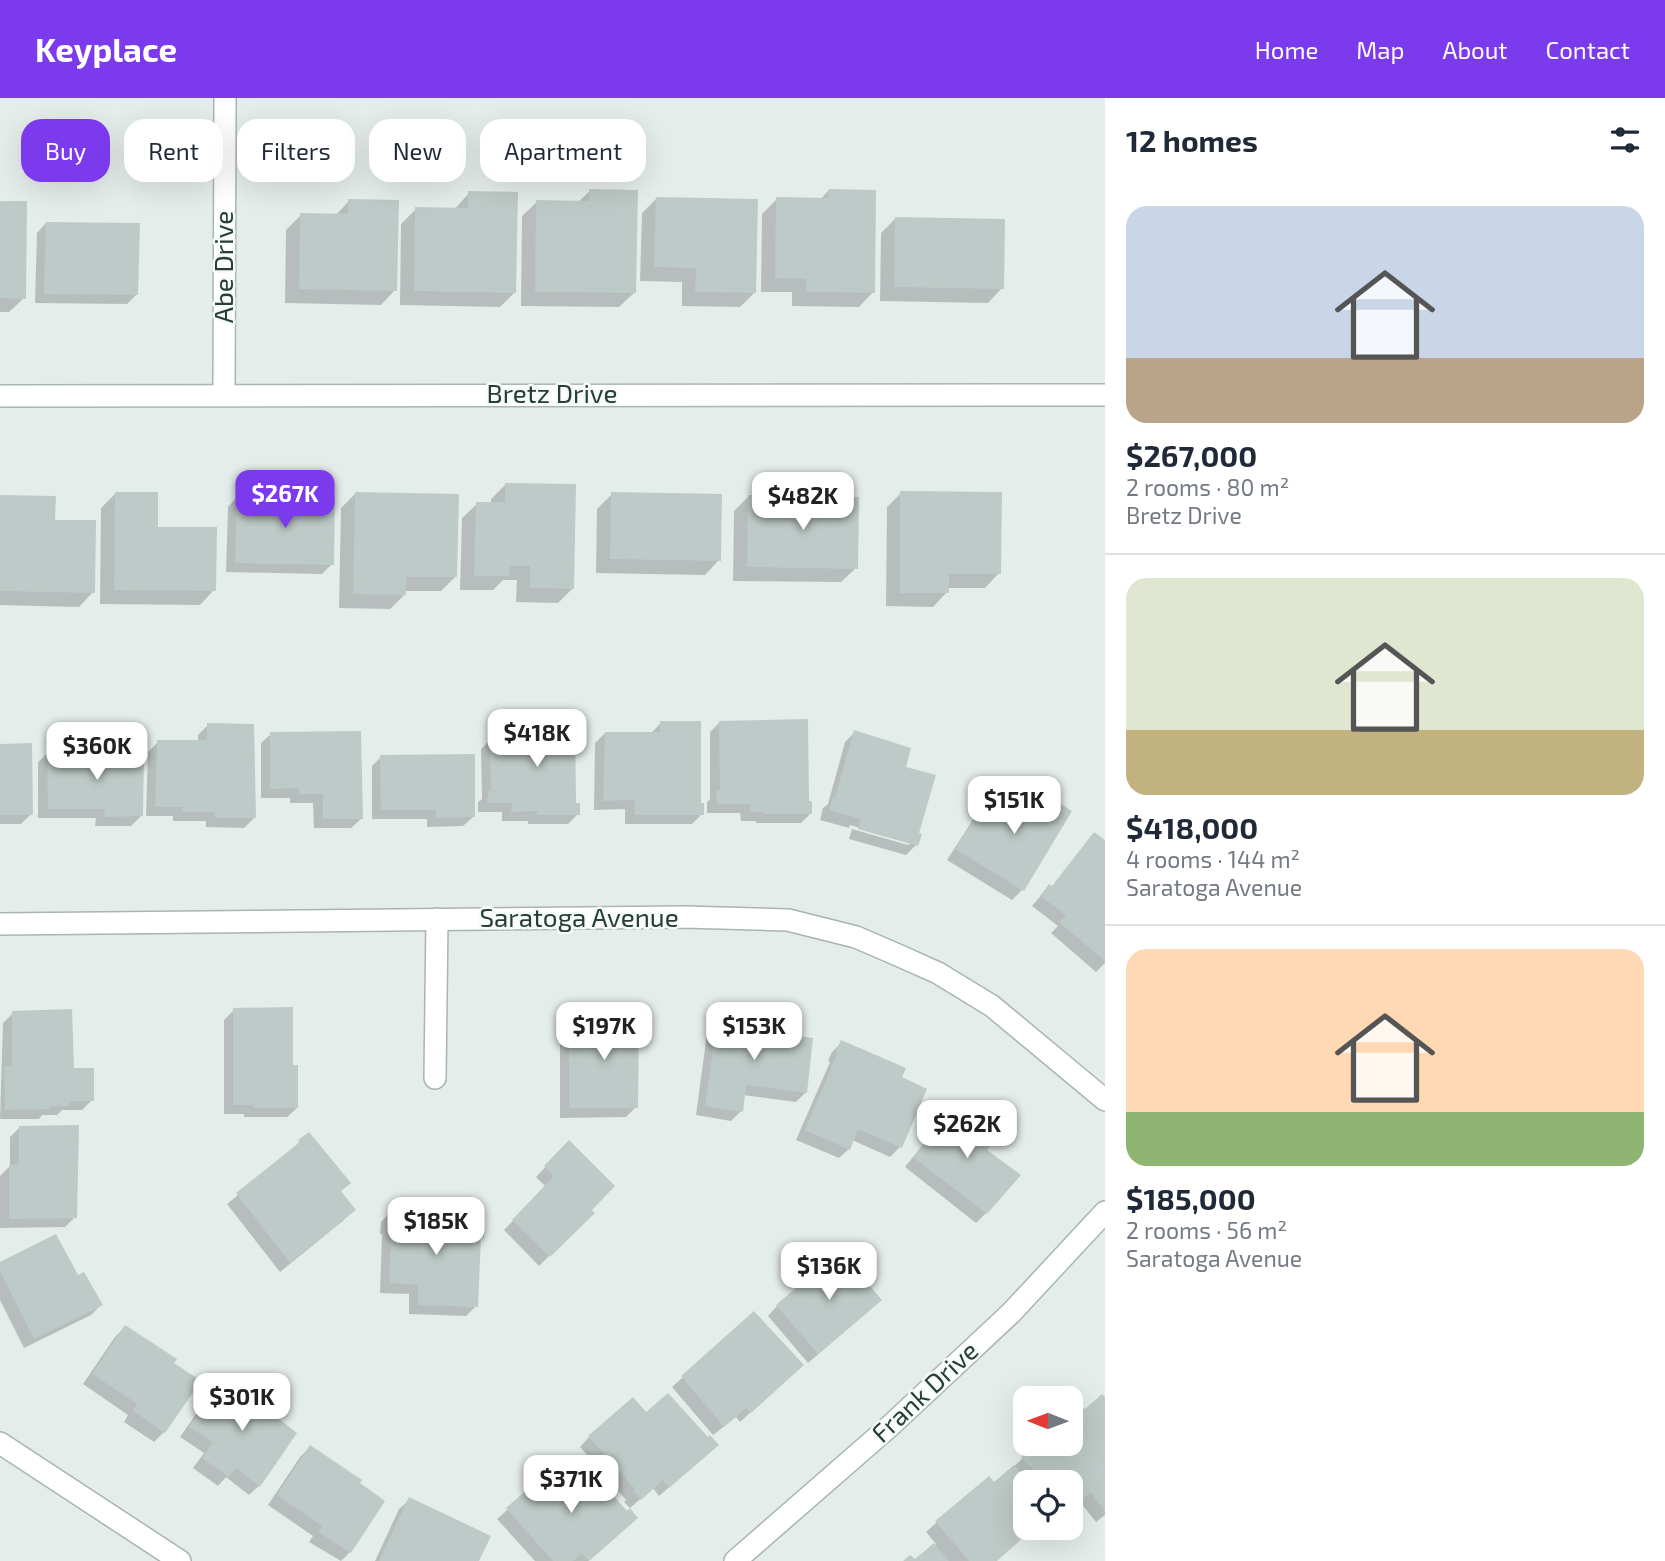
<!DOCTYPE html>
<meta charset="utf-8">
<style>
:root{--surface:#fff;--page:#f2f2f3;--text:#1f2937;--muted:#747a83;--line:#e0e1e3;--accent:#7c3aed}
body{margin:0;font-family:"Exo 2",sans-serif;background:var(--page);color:var(--text);height:100vh;display:flex;flex-direction:column;font-size:26px;white-space:nowrap}
*{box-sizing:border-box;margin:0}
p{font-size:23px;color:var(--muted)}
.icon{flex:none;width:38px;height:38px;fill:none;stroke:currentColor;stroke-width:2;stroke-linecap:round;stroke-linejoin:round}
.map{position:relative;flex:1;overflow:hidden}
.sheet{display:flex;flex-direction:column;background:var(--surface);width:560px}
.sheet>*{flex:none}
.guide{position:absolute;left:21px;top:21px;width:665px;height:63px;display:flex;gap:14px}
.needle{width:46px;rotate:271deg}
.controls{position:absolute;left:1013px;top:1288px;display:grid;gap:14px}
.controls a{display:grid;place-items:center;width:70px;height:70px;border-radius:14px;background:var(--surface);box-shadow:0 7px 28px #0002;font-size:35px}
.price{position:absolute;translate:-50% -60px;padding:0 16px;border-radius:14px;background:#fff;color:#222;font-size:23px;line-height:46px;filter:drop-shadow(0 2px 4px #0008)}
.price::after{content:'';position:absolute;left:50%;top:42px;width:21px;height:16px;margin-left:-10px;background:inherit;clip-path:polygon(0 0,100% 0,50% 100%)}
.price.active{background:var(--accent);color:#fff}
ul{padding:0;list-style:none}
li{display:grid;align-content:center;gap:14px;height:371px;padding:0 21px}
li+li{border-top:2px solid var(--line)}
li span{display:grid;place-items:center;height:217px;border-radius:21px;color:#555}
li>.icon{margin-inline-start:auto}
span .icon{width:126px;height:126px;fill:#fffc;stroke-width:1}
li b{font-size:30px}
h2{display:flex;justify-content:space-between;align-items:center;height:84px;padding:0 21px;font-size:30px}
.tag{padding:0 24px;border-radius:21px;background:var(--surface);box-shadow:0 7px 28px #0002;font-size:24px;line-height:63px}
.tag.active{background:var(--accent);color:#fff}
header{display:flex;align-items:center;gap:42px;box-sizing:border-box;height:98px;padding:0 35px;background:var(--accent);color:#fff}
header strong{font-size:33px}
nav{display:flex;gap:38px;margin-inline-start:auto;font-size:24px}
main{display:flex;flex:1;min-height:0}
.map>svg:first-child{display:block}
.shadow{fill:#0003}
.building{fill:#becac7}
.lines{fill:none;stroke-linecap:round;stroke-linejoin:round}
.minor-casing{stroke:#a8b5b2;stroke-width:24}
.minor{stroke:#fff;stroke-width:21}
.labels{text-anchor:middle;stroke-width:5;stroke-linejoin:round;paint-order:stroke}
.street-label{font-size:26px;fill:#263d3a;stroke:#f6faf8}
</style>
<header>
<strong>Keyplace</strong>
<nav><a>Home</a><a>Map</a><a>About</a><a>Contact</a></nav>
</header>
<main>
<div class="map">
<svg width="1105" height="1463" viewBox="0 0 1105 1463">
<rect width="100%" height="100%" fill="#e5edeb"/>
<!-- shadow -->
<g class="shadow">
<polygon points="829,92 873,194 859,209 792,208 792,194 761,194 762,116 777,101 820,102"/>
<polygon points="590,93 634,195 619,209 521,208 522,118 537,104 578,104"/>
<polygon points="469,95 515,194 500,209 400,207 401,126 416,111 454,112"/>
<polygon points="656,101 755,194 740,209 682,208 682,184 640,183 642,115"/>
<polygon points="349,103 395,192 381,207 285,205 286,132 301,117 335,118"/>
<polygon points="0,105 24,200 9,214 0,214"/>
<polygon points="896,120 1002,190 988,205 880,203 881,135"/>
<polygon points="46,125 137,196 127,206 35,205 37,135"/>
<polygon points="506,386 573,490 558,505 516,504 517,482 503,482 493,492 460,492 462,420 477,406 491,406 491,401"/>
<polygon points="901,395 999,475 985,490 947,490 947,494 933,509 886,508 887,409"/>
<polygon points="115,396 156,430 214,492 200,507 100,506 101,410"/>
<polygon points="355,396 455,479 441,493 404,493 404,497 390,511 339,510 341,410"/>
<polygon points="612,396 719,462 705,477 596,475 597,411"/>
<polygon points="749,398 856,470 841,484 733,483 734,413"/>
<polygon points="0,399 53,424 93,494 79,509 0,507"/>
<polygon points="237,399 332,466 322,476 226,474 228,409"/>
<polygon points="533,619 578,716 568,726 528,726 528,723 502,723 502,714 478,714 478,704 482,701 481,651 491,641 524,641 523,629"/>
<polygon points="661,625 702,716 692,726 625,726 625,711 594,712 595,645 605,635 651,635"/>
<polygon points="719,625 808,704 811,715 801,725 756,725 756,723 741,723 740,715 707,715 707,704 710,701 710,634"/>
<polygon points="208,627 254,720 244,730 206,729 206,723 173,723 173,718 146,718 148,654 158,644 198,644 198,637"/>
<polygon points="855,634 916,737 916,747 906,757 849,741 852,731 908,747 911,745 850,727 849,730 820,722 823,710 828,706 845,644"/>
<polygon points="271,636 361,721 351,730 314,730 313,705 290,705 290,700 261,700 261,645"/>
<polygon points="0,648 31,716 21,726 0,726"/>
<polygon points="48,655 141,718 131,728 95,728 96,720 38,720 38,664"/>
<polygon points="382,658 473,719 463,728 427,729 427,721 372,721 372,668"/>
<polygon points="1036,693 1069,713 1022,792 1012,802 947,762 983,706 993,696 1020,712"/>
<polygon points="1094,736 1105,744 1105,865 1096,874 1051,835 1058,828 1032,808 1049,788 1051,790"/>
<polygon points="234,912 291,969 297,1010 287,1019 244,1019 244,1016 224,1016 224,922"/>
<polygon points="13,915 72,971 92,1002 82,1012 62,1012 57,1017 42,1017 39,1021 0,1021 3,925"/>
<polygon points="718,918 752,934 806,994 796,1004 743,997 741,1013 731,1023 696,1017 708,928"/>
<polygon points="570,920 636,1009 626,1019 560,1020 560,930"/>
<polygon points="842,944 900,1049 890,1059 852,1042 849,1051 839,1060 796,1042 830,964 828,963 832,954"/>
<polygon points="945,1019 985,1052 986,1115 976,1125 905,1069"/>
<polygon points="20,1029 75,1119 65,1129 0,1130 0,1078 10,1068 10,1039"/>
<polygon points="300,1043 339,1094 344,1122 280,1174 227,1106 291,1054"/>
<polygon points="569,1044 589,1111 592,1115 539,1168 504,1132 546,1089 536,1079"/>
<polygon points="390,1114 453,1127 482,1140 479,1142 476,1208 466,1218 409,1216 409,1196 380,1195 382,1136 380,1136 381,1124"/>
<polygon points="0,1166 77,1179 101,1207 91,1217 24,1250 0,1202"/>
<polygon points="777,1208 870,1212 808,1265 768,1218"/>
<polygon points="754,1215 792,1277 740,1324 736,1319 713,1337 672,1289"/>
<polygon points="125,1229 171,1265 164,1334 154,1344 124,1324 128,1317 83,1286 115,1239"/>
<polygon points="224,1280 259,1388 249,1397 226,1379 218,1388 193,1370 204,1355 180,1339 214,1290"/>
<polygon points="1105,1303 1105,1417 1096,1424 1080,1404 1071,1411 1071,1384 1026,1384 1026,1430 1032,1430 995,1463 915,1463 936,1446 926,1434 936,1425 989,1381 994,1387 1038,1346 1071,1346 1071,1320"/>
<polygon points="646,1316 707,1356 659,1398 653,1390 630,1410 624,1404 626,1402 580,1349 589,1339"/>
<polygon points="310,1349 383,1403 350,1454 341,1463 309,1444 313,1438 268,1407 300,1359"/>
<polygon points="551,1373 564,1389 626,1430 588,1463 535,1463 497,1421"/>
<polygon points="409,1402 477,1463 375,1463 399,1411"/>
</g>
<!-- building -->
<g class="building">
<polygon points="589,91 638,92 636,195 535,194 536,102 589,103"/>
<polygon points="829,91 876,92 875,195 806,194 806,181 775,180 776,99 828,100"/>
<polygon points="468,93 518,94 516,195 414,193 415,109 468,110"/>
<polygon points="656,99 758,101 756,195 695,194 696,170 654,169"/>
<polygon points="348,101 399,102 397,193 299,191 300,115 348,116"/>
<polygon points="0,103 27,103 26,201 0,200"/>
<polygon points="895,119 1005,121 1004,191 894,189"/>
<polygon points="46,124 140,125 138,197 44,196"/>
<polygon points="505,385 576,386 574,491 530,490 530,468 510,468 509,478 474,478 476,404 505,404"/>
<polygon points="900,393 1002,394 1001,476 949,476 949,495 900,495"/>
<polygon points="115,394 158,394 158,429 217,429 216,493 114,492"/>
<polygon points="355,394 459,396 457,479 406,479 406,497 353,496"/>
<polygon points="611,394 722,396 721,463 610,461"/>
<polygon points="0,397 56,398 55,422 96,422 95,495 0,493"/>
<polygon points="237,397 335,399 334,467 235,465"/>
<polygon points="748,397 859,399 858,471 747,469"/>
<polygon points="532,618 575,618 576,705 580,705 580,717 537,717 538,713 511,714 512,705 487,705 488,693 491,693 490,639 533,639"/>
<polygon points="808,621 809,703 812,703 812,716 765,716 765,714 750,714 750,706 717,706 716,693 720,693 719,623"/>
<polygon points="660,623 701,623 701,705 704,705 704,717 635,717 634,702 603,703 605,634 660,634"/>
<polygon points="207,625 254,626 256,720 215,720 215,714 182,714 182,709 155,709 157,642 207,642"/>
<polygon points="854,632 911,650 906,669 936,677 919,735 922,736 918,748 858,731 861,721 829,712 833,699 835,700"/>
<polygon points="361,633 363,721 323,721 323,696 299,696 299,690 270,691 270,634"/>
<polygon points="32,645 33,717 0,717 0,646"/>
<polygon points="112,652 112,655 144,655 143,718 104,719 105,711 48,711 47,653"/>
<polygon points="475,656 475,719 436,720 436,712 381,712 380,657"/>
<polygon points="1035,690 1072,713 1024,793 955,751 992,694 1022,711"/>
<polygon points="1094,734 1105,742 1105,863 1059,824 1066,817 1040,798 1049,786 1052,788"/>
<polygon points="293,909 293,967 298,967 298,1010 253,1010 253,1007 233,1007 233,910"/>
<polygon points="72,911 74,970 94,970 94,1003 69,1003 69,1008 51,1008 51,1011 5,1012 4,968 12,968 12,913"/>
<polygon points="718,916 756,921 754,932 813,940 807,995 746,987 743,1014 705,1008"/>
<polygon points="569,918 639,919 638,1010 569,1010"/>
<polygon points="841,942 906,970 902,979 927,991 902,1050 858,1031 850,1052 805,1032 838,954 836,953"/>
<polygon points="955,1007 996,1040 987,1052 1021,1077 987,1116 913,1059"/>
<polygon points="79,1027 77,1120 9,1121 9,1067 19,1066 19,1028"/>
<polygon points="309,1034 351,1085 341,1093 356,1112 290,1165 236,1095 300,1044 298,1042"/>
<polygon points="569,1042 615,1088 592,1112 595,1115 550,1159 512,1122 554,1078 544,1068"/>
<polygon points="390,1112 455,1115 455,1126 484,1127 484,1140 481,1140 478,1209 418,1207 418,1187 389,1185 392,1126 389,1126"/>
<polygon points="56,1136 78,1177 84,1174 103,1207 34,1241 0,1173 0,1164"/>
<polygon points="839,1153 882,1202 818,1256 776,1207"/>
<polygon points="754,1213 804,1267 751,1315 746,1310 724,1329 681,1278"/>
<polygon points="125,1227 177,1261 174,1265 201,1283 165,1335 133,1313 137,1306 92,1276"/>
<polygon points="224,1278 276,1314 274,1317 297,1335 260,1389 236,1370 229,1379 202,1360 213,1344 189,1329"/>
<polygon points="668,1295 708,1339 710,1337 719,1347 669,1390 663,1382 641,1402 633,1393 635,1391 588,1338 633,1299 646,1314"/>
<polygon points="1102,1296 1105,1299 1105,1413 1091,1395 1071,1411 1071,1384 1045,1384 1021,1359 1035,1346 1071,1346 1071,1318 1082,1309 1085,1311"/>
<polygon points="310,1347 362,1382 360,1385 385,1403 351,1455 318,1434 322,1428 277,1397"/>
<polygon points="586,1367 627,1413 630,1410 638,1420 589,1463 582,1455 573,1463 553,1463 506,1410 551,1371 564,1386"/>
<polygon points="1014,1367 1029,1384 1026,1384 1026,1430 1034,1430 997,1463 969,1463 935,1423 989,1378 994,1384"/>
<polygon points="409,1399 491,1438 479,1463 379,1463"/>
<polygon points="934,1445 949,1463 903,1463 910,1457 915,1461"/>
</g>
<g class="lines">
<defs>
<g id="minor">
<polyline points="224,296 225,0"/>
<polyline points="0,298 1105,297"/>
<polyline points="0,826 685,819 788,822 856,839 900,858 938,875 992,908 1105,1002"/>
<polyline points="435,980 437,821"/>
<polyline points="0,1345 180,1463"/>
<polyline points="735,1463 890,1328 1011,1215 1105,1114"/>
</g>
</defs>
<!-- minor casing -->
<use href="#minor" class="minor-casing"/>
<!-- minor -->
<use href="#minor" class="minor"/>
</g>
<g class="labels">
<!-- street labels -->
<g class="street-label">
<text transform="translate(224 169) rotate(-90)" y="9">Abe Drive</text>
<text x="552" y="305">Bretz Drive</text>
<text x="579" y="829">Saratoga Avenue</text>
<text transform="translate(925 1294) rotate(-43)" y="9">Frank Drive</text>
</g>
</g>
</svg>
<div class="controls">
<a><svg class="needle" viewBox="-14 -14 28 28"><path d="M0-13l5 13h-10z" fill="#e53935"/><path d="M0 13l5-13h-10z" fill="#747a83"/></svg></a>
<a><svg class="icon" aria-label="locate" viewBox="0 0 24 24"><circle cx="12" cy="12" r="6"/><path d="M12 2v4M12 18v4M2 12h4M18 12h4"/></svg></a>
</div>
<b class="price active" style="left:285px;top:432px">$267K</b>
<b class="price" style="left:803px;top:434px">$482K</b>
<b class="price" style="left:537px;top:671px">$418K</b>
<b class="price" style="left:97px;top:684px">$360K</b>
<b class="price" style="left:1014px;top:738px">$151K</b>
<b class="price" style="left:604px;top:964px">$197K</b>
<b class="price" style="left:754px;top:964px">$153K</b>
<b class="price" style="left:967px;top:1062px">$262K</b>
<b class="price" style="left:436px;top:1159px">$185K</b>
<b class="price" style="left:829px;top:1204px">$136K</b>
<b class="price" style="left:242px;top:1335px">$301K</b>
<b class="price" style="left:571px;top:1417px">$371K</b>
<div class="guide">
<a class="tag active">Buy</a>
<a class="tag">Rent</a>
<a class="tag">Filters</a>
<a class="tag">New</a>
<a class="tag">Apartment</a>
</div>
</div>
<section class="sheet">
<h2>12 homes<svg class="icon" aria-label="filters" viewBox="0 0 24 24"><path d="M4 7h16M4 17h16"/><circle cx="9" cy="7" r="2"/><circle cx="15" cy="17" r="2"/></svg></h2>
<ul>
<li><span style="background:linear-gradient(#c9d6e8 70%,#b9a48a 0)"><svg class="icon" aria-label="home" viewBox="0 0 24 24"><path d="M3 11l9-7 9 7M6 9v11h12V9"/></svg></span><div><b>$267,000</b><p>2 rooms · 80 m²</p><p>Bretz Drive</p></div></li>
<li><span style="background:linear-gradient(#dfe7d0 70%,#c2b280 0)"><svg class="icon" aria-label="home" viewBox="0 0 24 24"><path d="M3 11l9-7 9 7M6 9v11h12V9"/></svg></span><div><b>$418,000</b><p>4 rooms · 144 m²</p><p>Saratoga Avenue</p></div></li>
<li><span style="background:linear-gradient(#ffd9b3 75%,#8fb573 0)"><svg class="icon" aria-label="home" viewBox="0 0 24 24"><path d="M3 11l9-7 9 7M6 9v11h12V9"/></svg></span><div><b>$185,000</b><p>2 rooms · 56 m²</p><p>Saratoga Avenue</p></div></li>
</ul>
</section>
</main>
